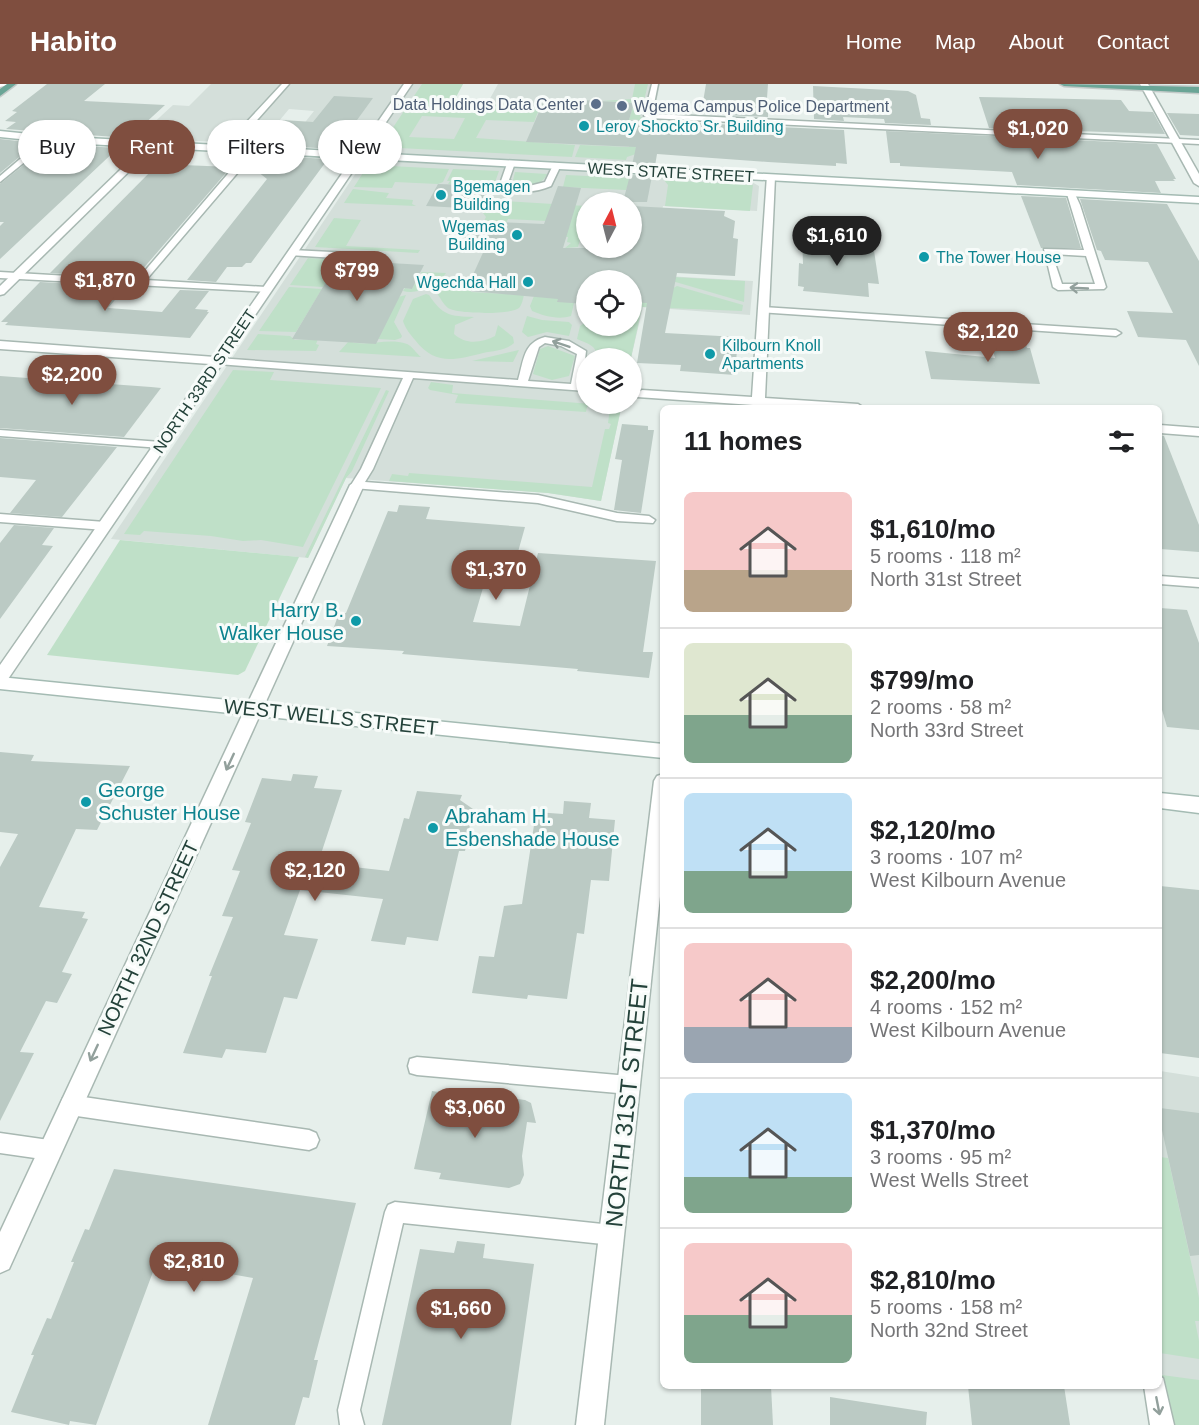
<!DOCTYPE html>
<meta charset="utf-8">
<style>
:root{--surface:#fff;--page:#f6f6f6;--text:#202124;--muted:#757577;--line:#e0e0e0;--accent:#7f4e3f}
body{margin:0;font-family:Helvetica,sans-serif;background:var(--page);color:var(--text);height:100vh;display:flex;flex-direction:column;font-size:22px;white-space:nowrap}
*{box-sizing:border-box;margin:0}
p{font-size:20px;color:var(--muted)}
.icon{flex:none;width:33px;height:33px;fill:none;stroke:currentColor;stroke-width:2;stroke-linecap:round;stroke-linejoin:round}
.map{position:relative;flex:1;overflow:hidden}
.details{position:absolute;left:660px;top:321px;width:502px;height:984px;display:flex;flex-direction:column;background:var(--surface);border-radius:9px;box-shadow:0 2px 4px #0004}
.details>*{flex:none}
.guide{position:absolute;left:18px;top:36px;width:552px;height:54px;display:flex;gap:12px}
.needle{width:39px;rotate:7deg}
.buttons{position:absolute;left:576px;top:108px;display:grid;gap:12px}
.buttons a{display:grid;place-items:center;width:66px;height:66px;border-radius:50%;background:var(--surface);box-shadow:0 2px 4px #0004;font-size:30px}
.price{position:absolute;translate:-50% -51px;padding:0 14px;border-radius:21px;background:var(--accent);color:#fff;font-size:20px;line-height:39px;filter:drop-shadow(0 2px 3px #0008)}
.price::after{content:'';position:absolute;left:50%;top:36px;width:18px;height:14px;margin-left:-9px;background:inherit;clip-path:polygon(0 0,100% 0,50% 100%)}
.price.on{background:#222;color:#fff}
ul{padding:0;list-style:none}
li{display:flex;align-items:center;gap:18px;height:150px;padding:0 24px}
li+li{border-top:2px solid var(--line)}
li span{display:grid;place-items:center;flex:none;width:168px;height:120px;border-radius:9px;color:#555}
li>.icon{margin-inline-start:auto}
span .icon{width:72px;height:72px;fill:#fffc;stroke-width:1}
li b{font-size:26px}
h2{display:flex;justify-content:space-between;align-items:center;height:72px;padding:0 24px;font-size:26px}
.tag{padding:0 21px;border-radius:27px;background:var(--surface);box-shadow:0 2px 4px #0004;font-size:21px;line-height:54px}
.tag.on{background:var(--accent);color:#fff}
header{display:flex;align-items:center;gap:36px;box-sizing:border-box;height:84px;padding:0 30px;background:var(--accent);color:#fff}
header strong{font-size:28px}
nav{display:flex;gap:33px;margin-inline-start:auto;font-size:21px}
.map>svg:first-child{display:block}
.built{fill:#d4dfda;fill-rule:evenodd}
.green{fill:#bfe0c8;fill-rule:evenodd}
.building{fill:#bbcac4}
.lines{fill:none;stroke-linecap:round;stroke-linejoin:round}
.lane-casing{stroke:#a8b8b2;stroke-width:3}
.street-casing{stroke:#a8b8b2;stroke-width:3}
.secondary-casing{stroke:#a4bbb3;stroke-width:3}
.primary-casing{stroke:#c2cac8;stroke-width:3}
.lane{fill:#fff;fill-rule:evenodd}
.street{fill:#fff;fill-rule:evenodd}
.secondary{fill:#fff;fill-rule:evenodd}
.primary{fill:#6aa596;fill-rule:evenodd}
.oneway{stroke:#92a09c}
.service-dot{fill:#5c6f8a;stroke:#f7fbf9;stroke-width:2}
.culture-dot{fill:#0f9aa8;stroke:#f7fbf9;stroke-width:2}
.labels{text-anchor:middle;stroke-width:6;stroke-linejoin:round;paint-order:stroke}
.far-service-label{font-size:16px;fill:#4e5e75;stroke:#f7fbf9;text-anchor:end}
.far-culture-label{font-size:16px;fill:#0d838f;stroke:#f7fbf9;text-anchor:start}
.far-street-label{font-size:16px;fill:#24423a;stroke:#f7fbf9}
.culture-label{font-size:20px;fill:#0d838f;stroke:#f7fbf9;text-anchor:start}
.street-label{font-size:20px;fill:#24423a;stroke:#f7fbf9}
.near-street-label{font-size:24px;fill:#24423a;stroke:#f7fbf9}
</style>
<header>
<strong>Habito</strong>
<nav><a>Home</a><a>Map</a><a>About</a><a>Contact</a></nav>
</header>
<div class="map">
<svg width="1199" height="1341" viewBox="0 0 1199 1341">
<rect width="100%" height="100%" fill="#e6efeb"/>
<!-- built -->
<g class="built">
<path d="M211,0H463L452,18L487,20L498,0H660L653,34H645L631,91L750,97L759,102L757,127L663,122L649,191L753,197L750,231L643,223L631,274H586V320H622L601,417L548,409L346,394L308,474L111,455L370,68L287,61L314,27L289,25L260,60L137,54L173,21L189,22ZM586,118H632V164H586ZM586,196H632V242H586Z"/>
<polygon points="1160,987 1199,993 1199,1341 1172,1341 1160,1279"/>
</g>
<!-- green -->
<g class="green">
<path d="M422,0H463L453,19L540,23L534,38L486,36L476,54L575,61L572,73L380,63ZM422,32L465,34L454,55L409,53Z"/>
<polygon points="635,0 648,0 640,33 646,34 636,70 627,73 626,76 575,73 580,61 629,63 633,37 638,35 629,36 634,19 602,17 632,15"/>
<polygon points="368,81 370,81 449,85 443,98 438,100 395,98 392,104 354,103"/>
<polygon points="453,85 499,87 494,101 502,107 498,110 488,109 490,104 448,100 450,97 447,97"/>
<path d="M515,88L547,90C542,103 522,105 513,96Z"/>
<polygon points="566,91 631,94 626,106 563,103"/>
<polygon points="664,96 753,101 750,127 665,122 668,101"/>
<polygon points="353,105 389,109 386,114 413,116 412,120 416,122 344,119"/>
<polygon points="504,117 586,122 586,135 578,163 565,164 571,159 567,158 568,153 566,153 566,138 508,135 506,139 484,137 486,133 483,129"/>
<polygon points="334,134 361,136 346,162 420,166 418,169 315,163"/>
<polygon points="308,174 340,176 323,203 290,201"/>
<path d="M421,188L446,189C437,202 417,211 403,207L405,204L412,205L416,197H419L420,195H417L421,192Z"/>
<polygon points="655,192 745,197 744,218"/>
<path d="M677,202L743,221L742,227L642,223L631,274H596C599,262 586,259 577,255L580,242L583,240L632,242V227L641,221L644,205L670,206Z"/>
<polygon points="289,203 322,205 296,248 259,247"/>
<path d="M444,204L471,205V208L524,211C523,215 522,221 519,224C511,231 456,230 448,224C443,220 440,213 436,208L438,205Z"/>
<path d="M426,210L429,211C443,232 450,232 474,233L455,241L454,250C466,261 481,259 495,252L498,241L513,253L514,259C507,266 494,267 483,269C455,276 435,282 415,256C410,250 405,244 403,237L413,215Z"/>
<polygon points="406,211 394,238 402,252 401,254 395,256 378,255 398,213"/>
<path d="M534,212L559,214L574,219L571,232C558,236 544,232 532,227L530,222Z"/>
<polygon points="527,232 542,236 569,238 572,241 569,252 547,248 528,253 522,248"/>
<polygon points="258,250 290,252 295,256 318,255 316,260 319,261 316,267 247,266"/>
<path d="M349,257C367,264 386,253 407,260C412,262 416,269 421,273L339,268Z"/>
<polygon points="548,262 575,272 569,292 552,296 533,290 540,265"/>
<polygon points="519,266 513,278 472,277"/>
<polygon points="233,286 274,288 270,296 381,304 303,463 261,456 243,457 211,452 144,447 140,451 124,450"/>
<polygon points="431,298 453,301 452,309 592,320 587,323 586,328 455,319 458,311 430,306 428,304"/>
<polygon points="386,306 389,307 352,387 346,394 308,474 305,473"/>
<polygon points="598,320 622,320 601,417 548,409 389,397 392,390 408,392 409,389 592,403 605,345 609,345 611,340 608,339 610,324 597,323"/>
<polygon points="120,456 299,473 245,587 238,591 47,571"/>
<polygon points="1160,1073 1168,1074 1199,1214 1199,1237 1195,1237 1199,1257 1199,1275 1160,1269"/>
<polygon points="1162,1291 1199,1296 1199,1341 1172,1341"/>
</g>
<!-- building -->
<g class="building">
<polygon points="47,0 105,0 84,17 165,21 129,54 6,45 16,38 5,37 17,28 12,27"/>
<polygon points="706,0 768,0 766,28 768,28 768,33 701,30"/>
<polygon points="813,2 908,7 916,11 921,34 930,35 931,41 885,39 884,35 843,33 844,37 814,35"/>
<polygon points="334,12 373,14 336,65 262,61 283,36 313,38"/>
<polygon points="979,13 1121,16 1129,27 1153,28 1165,50 989,44"/>
<polygon points="545,14 634,19 629,36 844,46 847,80 836,79 836,82 768,78 657,70 655,82 632,81 636,63 526,58"/>
<polygon points="1167,29 1199,30 1199,52 1180,51"/>
<polygon points="886,47 1157,60 1176,95 1173,95 1175,97 1155,97 1161,109 1017,101 1012,88 900,82 900,79 890,79"/>
<polygon points="0,55 36,59 0,89"/>
<polygon points="50,60 118,64 0,175 0,142 4,138 0,138 0,100"/>
<polygon points="256,71 328,75 251,179 246,179 242,183 227,183 216,198 187,196 267,95 248,80"/>
<polygon points="158,80 231,83 135,194 50,189"/>
<polygon points="630,91 652,92 647,118 623,118"/>
<polygon points="438,100 465,101 490,104 481,125 426,122"/>
<polygon points="558,102 581,104 563,164 632,164 632,122 725,127 724,132 735,137 733,154 738,155 735,192 677,189 665,249 738,253 735,291 680,287 681,281 637,279 647,219 632,218 632,196 586,196 586,220 557,218 558,215 470,207 472,204 467,204 486,162 463,161 474,137 544,140"/>
<polygon points="1021,112 1066,114 1081,164 1041,164"/>
<polygon points="1080,115 1167,120 1199,177 1199,282 1186,256 1138,253 1127,227 1173,229 1148,178 1105,176 1101,167 1097,166"/>
<polygon points="802,151 834,153 835,158 873,160 879,200 868,199 869,213 803,207 804,203 798,202 799,179 803,180"/>
<polygon points="339,176 424,181 412,205 404,204 376,260 292,255"/>
<polygon points="40,198 126,203 108,224 162,228 180,206 209,207 195,225 208,226 207,228 209,228 190,254 5,241 8,238 1,238"/>
<polygon points="988,247 1022,249 1027,264 1030,264 1040,300 931,295 925,267 995,274"/>
<polygon points="0,292 151,303 161,304 124,353 0,344"/>
<polygon points="622,340 648,342 648,346 654,346 641,429 614,426 622,376 615,375"/>
<polygon points="1160,351 1164,352 1199,441 1199,468 1160,465"/>
<polygon points="0,354 117,363 62,433 10,429 36,396 0,393"/>
<polygon points="399,421 430,423 426,435 525,443 516,475 492,473 473,538 520,542 538,469 656,477 643,568 653,568 649,594 577,587 578,585 402,570 404,567 327,562 339,529 346,529 388,427 397,428"/>
<polygon points="14,441 54,444 42,461 53,462 0,535 0,459"/>
<polygon points="1160,524 1187,526 1199,559 1199,646 1167,643 1160,619"/>
<polygon points="0,668 34,671 31,677 130,682 97,746 76,745 39,823 85,828 82,834 88,835 62,888 72,890 57,919 46,917 20,968 34,969 0,1037 0,783 18,750 0,748"/>
<polygon points="293,690 318,692 314,704 342,706 318,779 389,787 404,734 409,735 417,707 462,711 460,716 473,725 465,767 459,767 438,857 407,853 405,861 371,857 383,815 300,806 284,851 318,855 297,915 284,913 266,969 226,965 222,974 183,969 212,892 209,892 233,833 222,832 240,787 232,786 251,739 245,738 262,694 291,697"/>
<polygon points="564,717 591,719 589,734 615,736 609,797 591,796 584,850 577,849 567,915 528,911 527,915 472,909 479,872 494,873 504,822 522,820 536,728 563,730"/>
<polygon points="1160,802 1199,806 1199,974 1160,969"/>
<polygon points="432,1007 458,1011 459,1007 525,1016 531,1019 536,1039 527,1038 522,1072 524,1091 520,1100 509,1104 439,1095 441,1089 414,1085"/>
<polygon points="1160,1024 1199,1029 1199,1171 1190,1172 1160,1037"/>
<polygon points="114,1085 356,1119 314,1276 318,1276 309,1314 303,1313 295,1341 208,1341 253,1194 157,1177 96,1341 70,1337 69,1341 11,1328 34,1271 31,1271 47,1234 51,1235 74,1178 71,1178 85,1145 89,1146"/>
<polygon points="457,1157 485,1160 483,1174 534,1180 511,1341 382,1341 420,1165 454,1169"/>
<polygon points="701,1302 771,1302 773,1341 701,1341"/>
<polygon points="968,1302 1064,1302 1070,1341 972,1341"/>
<polygon points="830,1313 927,1328 926,1341 830,1341"/>
</g>
<g class="lines">
<defs>
<g id="lane">
<polygon points="282,0 289,0 249,45 251,48 245,57 232,59 229,52 242,43"/>
<polygon points="652,0 658,0 652,30 1199,56 1199,60 648,34 644,32"/>
<polygon points="46,53 53,55 0,98 0,92"/>
<polygon points="250,64 257,66 146,196 266,203 271,206 269,208 0,194 0,188 137,196"/>
<path d="M508,77L515,79L509,96L525,103L545,98L554,79L561,81L551,102C534,109 515,111 501,97Z"/>
<path d="M1071,108L1075,110L1080,121L1106,203L1104,205L1058,206L1053,203L1044,165L1084,166L1067,110ZM1052,170L1086,172L1095,200H1062Z"/>
<polygon points="292,166 351,169 355,172 351,175 289,171 289,167"/>
<polygon points="763,223 1116,246 1121,249 1116,252 760,228 760,224"/>
<path d="M545,253L569,257L586,267L582,301H586V307L413,294L373,385L365,398L538,411L617,429L649,432L655,436L653,439L617,437L538,419L353,404L351,401L361,385L403,294L218,280L213,277L218,274L518,296C524,276 523,259 545,253ZM545,259L561,262L577,270L571,300L528,297L539,263Z"/>
<polygon points="0,346 161,358 167,361 161,364 0,352"/>
<polygon points="0,430 105,438 111,442 105,446 0,438"/>
<polygon points="1160,492 1199,495 1199,503 1160,500"/>
<polygon points="417,973 629,992 636,994 638,1001 636,1008 629,1010 417,991 410,989 408,982 410,975"/>
<polygon points="70,1011 309,1046 316,1049 319,1056 316,1063 309,1066 70,1031 63,1028 60,1021 63,1014"/>
<polygon points="0,1049 49,1056 56,1059 59,1066 56,1073 49,1076 0,1069"/>
<polygon points="395,1118 612,1141 619,1144 622,1151 619,1158 612,1161 403,1139 360,1326 364,1341 340,1341 338,1326 385,1128 388,1121"/>
<polygon points="1160,1293 1163,1294 1174,1341 1150,1341 1144,1302 1160,1302"/>
</g>
<g id="street">
<polygon points="0,0 11,0 0,3"/>
<polygon points="404,0 412,0 6,598 0,600 0,581 210,280 0,265 0,257 215,273"/>
<polygon points="1140,0 1148,0 1199,90 1199,102 1194,99"/>
<polygon points="149,58 157,60 4,210 0,211 0,202"/>
<polygon points="767,91 775,93 765,314 858,320 864,324 798,324 637,313 636,310 642,306 752,313"/>
<polygon points="1160,341 1199,344 1199,352 1160,349"/>
<polygon points="357,397 364,401 9,1185 0,1189 0,1148 350,401"/>
<polygon points="663,690 663,784 604,1341 576,1341 654,697 657,692"/>
</g>
<g id="secondary">
<polygon points="0,47 49,52 1199,113 1199,119 49,58 0,53"/>
<polygon points="0,593 663,660 663,674 0,605"/>
<polygon points="1160,709 1199,713 1199,729 1160,724"/>
</g>
<g id="primary">
<polygon points="7,0 16,0 0,12 0,5"/>
<polygon points="1060,0 1199,3 1199,9 1064,2"/>
</g>
</defs>
<!-- lane casing -->
<use href="#lane" class="lane-casing"/>
<!-- street casing -->
<use href="#street" class="street-casing"/>
<!-- secondary casing -->
<use href="#secondary" class="secondary-casing"/>
<!-- primary casing -->
<use href="#primary" class="primary-casing"/>
<!-- lane -->
<use href="#lane" class="lane"/>
<!-- street -->
<use href="#street" class="street"/>
<!-- secondary -->
<use href="#secondary" class="secondary"/>
<!-- primary -->
<use href="#primary" class="primary"/>
</g>
<!-- one-way arrows -->
<defs><path id="oneway-shaft" d="M-6 0H5M1.5-3L5.5 0L1.5 3" fill="none" stroke-width="1.6" stroke-linecap="round" stroke-linejoin="round" transform="scale(1.5)"/></defs>
<g class="oneway">
<use href="#oneway-shaft" transform="translate(1079 204) rotate(-177)"/>
<use href="#oneway-shaft" transform="translate(561 260) rotate(-161)"/>
<use href="#oneway-shaft" transform="translate(230 678) rotate(115)"/>
<use href="#oneway-shaft" transform="translate(94 969) rotate(115)"/>
<use href="#oneway-shaft" transform="translate(1158 1322) rotate(79)"/>
</g>
<!-- markers -->
<g class="service-dot">
<circle cx="596" cy="20" r="6"/>
<circle cx="622" cy="22" r="6"/>
</g>
<g class="culture-dot">
<circle cx="584" cy="42" r="6"/>
<circle cx="441" cy="111" r="6"/>
<circle cx="517" cy="151" r="6"/>
<circle cx="924" cy="173" r="6"/>
<circle cx="528" cy="198" r="6"/>
<circle cx="710" cy="270" r="6"/>
<circle cx="356" cy="537" r="6"/>
<circle cx="86" cy="718" r="6"/>
<circle cx="433" cy="744" r="6"/>
</g>
<g class="labels">
<!-- far-service labels -->
<g class="far-service-label">
<text x="584" y="26">Data Holdings Data Center</text>
<text x="634" y="28" text-anchor="start">Wgema Campus Police Department</text>
</g>
<!-- far-culture labels -->
<g class="far-culture-label">
<text x="596" y="48">Leroy Shockto Sr. Building</text>
<text x="453" y="108">Bgemagen<tspan x="453" dy="18">Building</tspan></text>
<text x="505" y="148" text-anchor="end">Wgemas<tspan x="505" dy="18">Building</tspan></text>
<text x="936" y="179">The Tower House</text>
<text x="516" y="204" text-anchor="end">Wgechda Hall</text>
<text x="722" y="267">Kilbourn Knoll<tspan x="722" dy="18">Apartments</tspan></text>
</g>
<!-- far-street labels -->
<g class="far-street-label">
<text transform="translate(671 88) rotate(3)" y="6">WEST STATE STREET</text>
<text transform="translate(204 297) rotate(-56)" y="6">NORTH 33RD STREET</text>
</g>
<!-- culture labels -->
<g class="culture-label">
<text x="344" y="533" text-anchor="end">Harry B.<tspan x="344" dy="23">Walker House</tspan></text>
<text x="98" y="713">George<tspan x="98" dy="23">Schuster House</tspan></text>
<text x="445" y="739">Abraham H.<tspan x="445" dy="23">Esbenshade House</tspan></text>
</g>
<!-- street labels -->
<g class="street-label">
<text transform="translate(331 633) rotate(6)" y="7">WEST WELLS STREET</text>
<text transform="translate(148 854) rotate(-65)" y="7">NORTH 32ND STREET</text>
</g>
<!-- near-street labels -->
<g class="near-street-label">
<text transform="translate(627 1019) rotate(-84)" y="8">NORTH 31ST STREET</text>
</g>
</g>
</svg>
<div class="buttons">
<a><svg class="needle" viewBox="-14 -14 28 28"><path d="M0-13l5 13h-10z" fill="#e53935"/><path d="M0 13l5-13h-10z" fill="#757577"/></svg></a>
<a><svg class="icon" aria-label="locate" viewBox="0 0 24 24"><circle cx="12" cy="12" r="6"/><path d="M12 2v4M12 18v4M2 12h4M18 12h4"/></svg></a>
<a><svg class="icon" aria-label="layers" viewBox="0 0 24 24"><path d="M12 4l9 5-9 5-9-5zM3 14l9 5 9-5"/></svg></a>
</div>
<b class="price" style="left:1038px;top:76px">$1,020</b>
<b class="price on" style="left:837px;top:183px">$1,610</b>
<b class="price" style="left:357px;top:218px">$799</b>
<b class="price" style="left:105px;top:228px">$1,870</b>
<b class="price" style="left:988px;top:279px">$2,120</b>
<b class="price" style="left:72px;top:322px">$2,200</b>
<b class="price" style="left:496px;top:517px">$1,370</b>
<b class="price" style="left:315px;top:818px">$2,120</b>
<b class="price" style="left:475px;top:1055px">$3,060</b>
<b class="price" style="left:194px;top:1209px">$2,810</b>
<b class="price" style="left:461px;top:1256px">$1,660</b>
<div class="guide">
<a class="tag">Buy</a>
<a class="tag on">Rent</a>
<a class="tag">Filters</a>
<a class="tag">New</a>
</div>
<section class="details">
<h2>11 homes<svg class="icon" aria-label="filters" viewBox="0 0 24 24"><path d="M4 7h16M4 17h16"/><circle cx="9" cy="7" r="2"/><circle cx="15" cy="17" r="2"/></svg></h2>
<ul>
<li><span style="background:linear-gradient(#f6c9c9 65%,#b9a48a 0)"><svg class="icon" aria-label="home" viewBox="0 0 24 24"><path d="M3 11l9-7 9 7M6 9v11h12V9"/></svg></span><div><b>$1,610/mo</b><p>5 rooms · 118 m²</p><p>North 31st Street</p></div></li>
<li><span style="background:linear-gradient(#dfe7d0 60%,#7fa58c 0)"><svg class="icon" aria-label="home" viewBox="0 0 24 24"><path d="M3 11l9-7 9 7M6 9v11h12V9"/></svg></span><div><b>$799/mo</b><p>2 rooms · 58 m²</p><p>North 33rd Street</p></div></li>
<li><span style="background:linear-gradient(#bfe0f5 65%,#7fa58c 0)"><svg class="icon" aria-label="home" viewBox="0 0 24 24"><path d="M3 11l9-7 9 7M6 9v11h12V9"/></svg></span><div><b>$2,120/mo</b><p>3 rooms · 107 m²</p><p>West Kilbourn Avenue</p></div></li>
<li><span style="background:linear-gradient(#f6c9c9 70%,#9aa5b1 0)"><svg class="icon" aria-label="home" viewBox="0 0 24 24"><path d="M3 11l9-7 9 7M6 9v11h12V9"/></svg></span><div><b>$2,200/mo</b><p>4 rooms · 152 m²</p><p>West Kilbourn Avenue</p></div></li>
<li><span style="background:linear-gradient(#bfe0f5 70%,#7fa58c 0)"><svg class="icon" aria-label="home" viewBox="0 0 24 24"><path d="M3 11l9-7 9 7M6 9v11h12V9"/></svg></span><div><b>$1,370/mo</b><p>3 rooms · 95 m²</p><p>West Wells Street</p></div></li>
<li><span style="background:linear-gradient(#f6c9c9 60%,#7fa58c 0)"><svg class="icon" aria-label="home" viewBox="0 0 24 24"><path d="M3 11l9-7 9 7M6 9v11h12V9"/></svg></span><div><b>$2,810/mo</b><p>5 rooms · 158 m²</p><p>North 32nd Street</p></div></li>
</ul>
</section>
</div>
